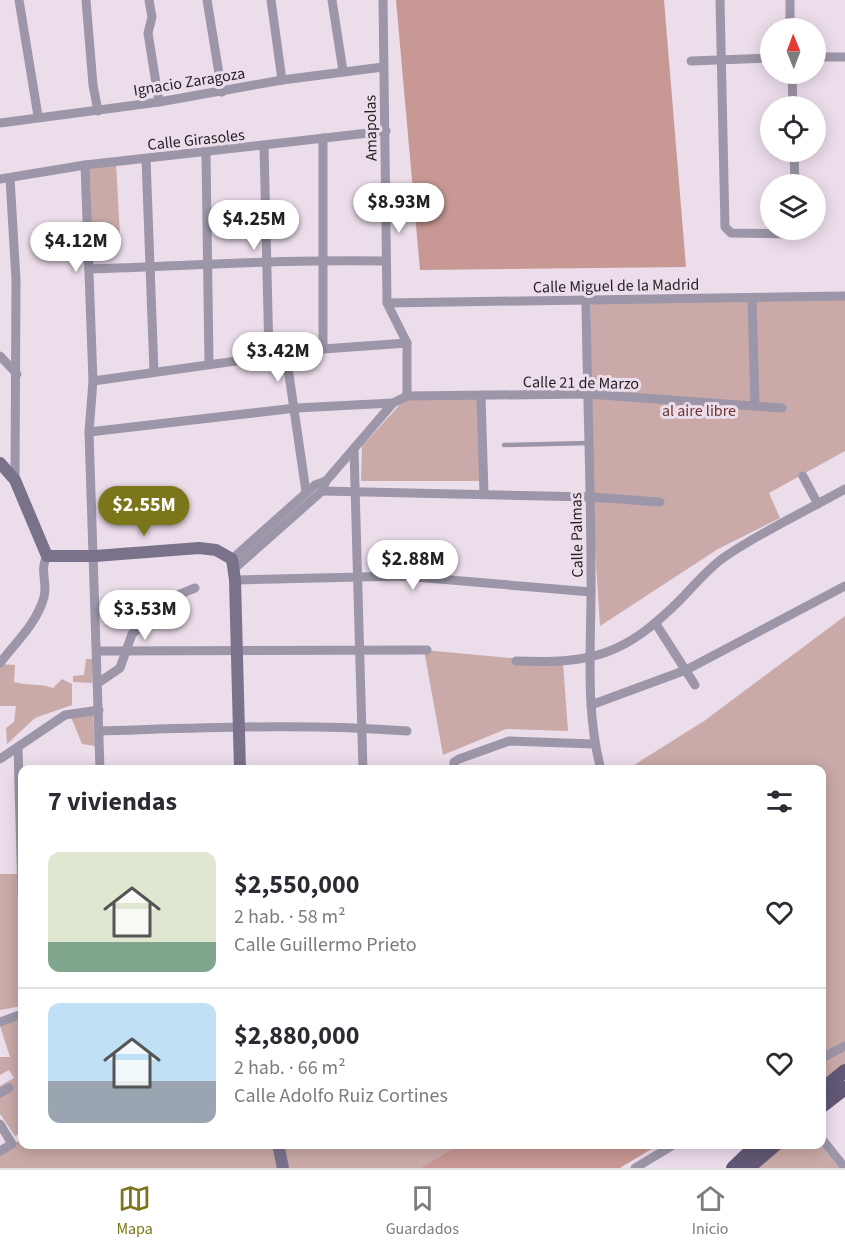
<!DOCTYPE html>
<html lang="es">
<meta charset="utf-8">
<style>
:root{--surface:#fff;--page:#f7f7f7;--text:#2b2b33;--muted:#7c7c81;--line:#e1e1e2;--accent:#7c761b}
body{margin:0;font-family:"Source Sans 3",sans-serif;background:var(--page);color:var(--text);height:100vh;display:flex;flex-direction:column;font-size:22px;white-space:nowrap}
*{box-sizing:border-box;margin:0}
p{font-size:20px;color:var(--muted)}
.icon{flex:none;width:33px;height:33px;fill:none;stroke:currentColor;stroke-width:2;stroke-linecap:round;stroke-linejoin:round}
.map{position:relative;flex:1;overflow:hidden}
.details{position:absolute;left:18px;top:765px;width:808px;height:384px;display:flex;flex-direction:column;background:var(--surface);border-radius:12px;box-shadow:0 3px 15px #0003}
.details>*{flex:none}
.needle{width:39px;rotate:359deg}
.fabs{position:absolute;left:760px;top:18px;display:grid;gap:12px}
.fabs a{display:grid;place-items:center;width:66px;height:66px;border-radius:50%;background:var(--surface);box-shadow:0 3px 15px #0003;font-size:30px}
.price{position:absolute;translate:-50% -51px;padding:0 14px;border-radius:21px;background:#fff;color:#222;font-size:20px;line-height:39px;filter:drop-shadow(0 2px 3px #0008)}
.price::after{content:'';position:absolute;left:50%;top:36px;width:18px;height:14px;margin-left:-9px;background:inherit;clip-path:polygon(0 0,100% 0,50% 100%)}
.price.selected{background:var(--accent);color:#fff}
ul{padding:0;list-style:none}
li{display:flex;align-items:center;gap:18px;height:150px;padding:0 30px}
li+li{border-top:2px solid var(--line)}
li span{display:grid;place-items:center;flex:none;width:168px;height:120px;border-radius:12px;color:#555}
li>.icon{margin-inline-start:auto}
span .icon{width:72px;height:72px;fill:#fffc;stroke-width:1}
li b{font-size:26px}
h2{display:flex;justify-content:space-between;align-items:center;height:72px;padding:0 30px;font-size:26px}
.menu{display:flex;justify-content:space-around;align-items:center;height:84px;border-top:2px solid var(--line);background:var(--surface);font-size:16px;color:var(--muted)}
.menu a{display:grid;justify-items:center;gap:3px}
.menu .selected{color:var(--accent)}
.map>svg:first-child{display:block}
.green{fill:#c9aaa8}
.forest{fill:#c89894}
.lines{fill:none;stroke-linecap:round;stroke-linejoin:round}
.lane{stroke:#9c96a8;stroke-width:4.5}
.street{stroke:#9c96a8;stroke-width:9}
.secondary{stroke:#7a728b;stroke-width:12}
.primary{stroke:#625876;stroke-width:14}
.labels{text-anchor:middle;stroke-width:6;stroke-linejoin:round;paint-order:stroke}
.street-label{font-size:16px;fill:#241e23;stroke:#ecddeb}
.park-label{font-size:16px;fill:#723432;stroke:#ecddeb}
</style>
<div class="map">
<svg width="845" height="1168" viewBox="0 0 845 1168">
<rect width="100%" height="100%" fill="#ecddeb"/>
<!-- green -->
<g class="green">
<polygon points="116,163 120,236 88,236 86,166"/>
<polygon points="845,297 845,451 769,493 780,518 718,549 600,626 591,486 591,304"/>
<polygon points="480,396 481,481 361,481 362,446 406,398"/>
<polygon points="845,616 845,1070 822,1089 822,770 626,770 704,721"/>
<polygon points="424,650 563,663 568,731 506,729 443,755"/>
<polygon points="86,659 93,659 92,683 73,682 73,676 84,675"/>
<path d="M0,664L15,665L14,682C28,686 40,683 53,688L62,679L72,684V705L35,718L7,744L6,728L14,722L16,706H0Z"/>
<polygon points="93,711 95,746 82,744 71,717"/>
<polygon points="0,874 22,874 22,1006 0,1010"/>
<polygon points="19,1020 22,1030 22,1132 15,1136 0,1114 0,1086 14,1078 9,1070 0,1075 0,1057 10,1057 0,1026"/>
<polygon points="22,1139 22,1144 276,1145 282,1168 0,1168 0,1151"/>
<polygon points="781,1144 821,1145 839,1168 757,1168"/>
<polygon points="278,1145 458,1145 420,1168 283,1168"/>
</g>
<!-- forest -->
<g class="forest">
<polygon points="396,0 664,0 686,267 420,270"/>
<polygon points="458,1145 458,1144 658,1145 620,1168 420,1168"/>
</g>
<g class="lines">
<!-- lane -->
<polyline class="lane" points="504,445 588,443"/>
<!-- street -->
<g class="street">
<polyline points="19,0 38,116"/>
<polyline points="86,0 93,85 98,111"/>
<polyline points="149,0 152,17 148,33 159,102"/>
<polyline points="207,0 222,92"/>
<polyline points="271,0 282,80"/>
<polyline points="332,0 343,71"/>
<polyline points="383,0 387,303 407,343 407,396"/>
<polyline points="720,0 725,227 731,233 791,234 795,233 797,230"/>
<polyline points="790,0 790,28"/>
<polyline points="816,57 845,57"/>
<polyline points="691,61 771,58"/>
<polyline points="792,74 793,106"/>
<polyline points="0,123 159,102 282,80 383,67"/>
<polyline points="323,138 323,349"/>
<polyline points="264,146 269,356"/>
<polyline points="794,152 795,184"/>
<polyline points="206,153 209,364"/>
<polyline points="146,159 154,372"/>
<polyline points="85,165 93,381 89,432 100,770"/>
<polyline points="10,178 16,280 15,480"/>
<polyline points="0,179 85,165 386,131"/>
<path d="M89,269C188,266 287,259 386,261"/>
<polyline points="752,298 755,406"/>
<path d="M586,300C587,392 591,483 591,574C592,639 584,706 601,770"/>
<polyline points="387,303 845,296"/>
<polyline points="286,354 306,492"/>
<polyline points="0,356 17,374"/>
<polyline points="93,381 323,349 407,343"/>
<polyline points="481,396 484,494"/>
<polyline points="89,432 296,408 393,403"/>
<polyline points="354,450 363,770"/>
<polyline points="803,476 818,504"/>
<polyline points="322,491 591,497 660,502"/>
<polyline points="232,559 315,485 326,481"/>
<polyline points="234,569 322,491 326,481 393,403 407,396 587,394 782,408"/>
<polyline points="235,580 403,576 591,592"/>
<polyline points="656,624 695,685"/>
<polyline points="98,651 427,650"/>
<path d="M516,661C593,664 625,655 680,600C694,586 709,567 726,556C763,531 806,511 845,489"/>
<path d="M0,663C16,642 37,623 44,597C48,582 39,571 47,556"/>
<polyline points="98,683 120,668 132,634 178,595 195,588"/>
<polyline points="591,705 686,670 845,586"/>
<path d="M99,731C202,728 305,723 407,731"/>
<polyline points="18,747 22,894"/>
<polyline points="0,759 65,715 99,710"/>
<polyline points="454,770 454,762 459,759 509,741 594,744"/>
<polyline points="0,1022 22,1014"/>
<polyline points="822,1058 845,1046"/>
<polyline points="0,1093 9,1088"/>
<polyline points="0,1124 12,1144 0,1151"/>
<polyline points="822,1139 845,1168"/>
<polyline points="635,1168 675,1144"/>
</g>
<!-- secondary -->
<g class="secondary">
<polyline points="0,463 15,480 47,556 95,556 199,548 216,550 232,559 235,580 240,770"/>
<polyline points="278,1144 283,1168"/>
</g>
<!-- primary -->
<g class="primary">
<polyline points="822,1090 845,1071"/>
<polyline points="822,1106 845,1088"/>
<polyline points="733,1168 758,1144"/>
<polyline points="748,1168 776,1144"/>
</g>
</g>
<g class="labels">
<!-- street labels -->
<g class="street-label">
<text transform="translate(189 81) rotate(-9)" y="6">Ignacio Zaragoza</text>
<text transform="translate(370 128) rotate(-91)" y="6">Amapolas</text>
<text transform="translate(196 139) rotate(-6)" y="6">Calle Girasoles</text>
<text transform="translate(616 285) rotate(-1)" y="6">Calle Miguel de la Madrid</text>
<text transform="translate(581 382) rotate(1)" y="6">Calle 21 de Marzo</text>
<text transform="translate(576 535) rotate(-91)" y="6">Calle Palmas</text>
</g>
<!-- park labels -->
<g class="park-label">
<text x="699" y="416">al aire libre</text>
</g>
</g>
</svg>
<div class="fabs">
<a><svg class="needle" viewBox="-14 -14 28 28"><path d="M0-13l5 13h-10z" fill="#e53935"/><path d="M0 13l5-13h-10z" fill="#7c7c81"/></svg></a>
<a><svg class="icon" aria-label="locate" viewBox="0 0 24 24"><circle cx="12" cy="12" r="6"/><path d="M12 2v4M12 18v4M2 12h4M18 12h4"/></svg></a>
<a><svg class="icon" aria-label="layers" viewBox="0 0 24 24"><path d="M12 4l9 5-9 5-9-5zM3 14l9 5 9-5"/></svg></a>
</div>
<b class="price" style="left:399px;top:234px">$8.93M</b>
<b class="price" style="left:254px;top:251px">$4.25M</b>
<b class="price" style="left:76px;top:273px">$4.12M</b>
<b class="price" style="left:278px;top:383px">$3.42M</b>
<b class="price selected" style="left:144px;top:537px">$2.55M</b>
<b class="price" style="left:413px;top:591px">$2.88M</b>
<b class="price" style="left:145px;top:641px">$3.53M</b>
<section class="details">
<h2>7 viviendas<svg class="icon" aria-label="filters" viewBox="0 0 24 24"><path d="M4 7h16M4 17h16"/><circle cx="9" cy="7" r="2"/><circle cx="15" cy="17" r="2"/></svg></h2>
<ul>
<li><span style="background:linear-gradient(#dfe7d0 75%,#7fa58c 0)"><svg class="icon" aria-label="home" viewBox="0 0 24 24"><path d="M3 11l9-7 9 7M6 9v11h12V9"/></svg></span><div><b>$2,550,000</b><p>2 hab. · 58 m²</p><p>Calle Guillermo Prieto</p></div><svg class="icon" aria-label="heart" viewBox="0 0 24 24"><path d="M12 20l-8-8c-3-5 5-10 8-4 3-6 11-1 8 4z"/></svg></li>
<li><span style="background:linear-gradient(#bfe0f5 65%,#9aa5b1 0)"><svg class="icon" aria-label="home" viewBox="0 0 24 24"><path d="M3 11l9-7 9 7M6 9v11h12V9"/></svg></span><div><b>$2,880,000</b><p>2 hab. · 66 m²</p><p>Calle Adolfo Ruiz Cortines</p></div><svg class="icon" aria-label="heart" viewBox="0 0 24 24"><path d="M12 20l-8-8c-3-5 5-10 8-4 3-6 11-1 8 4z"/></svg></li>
</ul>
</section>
</div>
<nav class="menu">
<a class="selected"><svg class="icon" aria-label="map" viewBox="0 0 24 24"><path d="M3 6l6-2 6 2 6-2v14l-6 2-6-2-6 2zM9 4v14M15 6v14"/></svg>Mapa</a>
<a><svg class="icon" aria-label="saved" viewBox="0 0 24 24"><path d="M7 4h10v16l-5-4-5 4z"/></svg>Guardados</a>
<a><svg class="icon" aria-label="home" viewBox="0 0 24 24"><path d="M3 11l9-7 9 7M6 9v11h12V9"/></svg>Inicio</a>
</nav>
